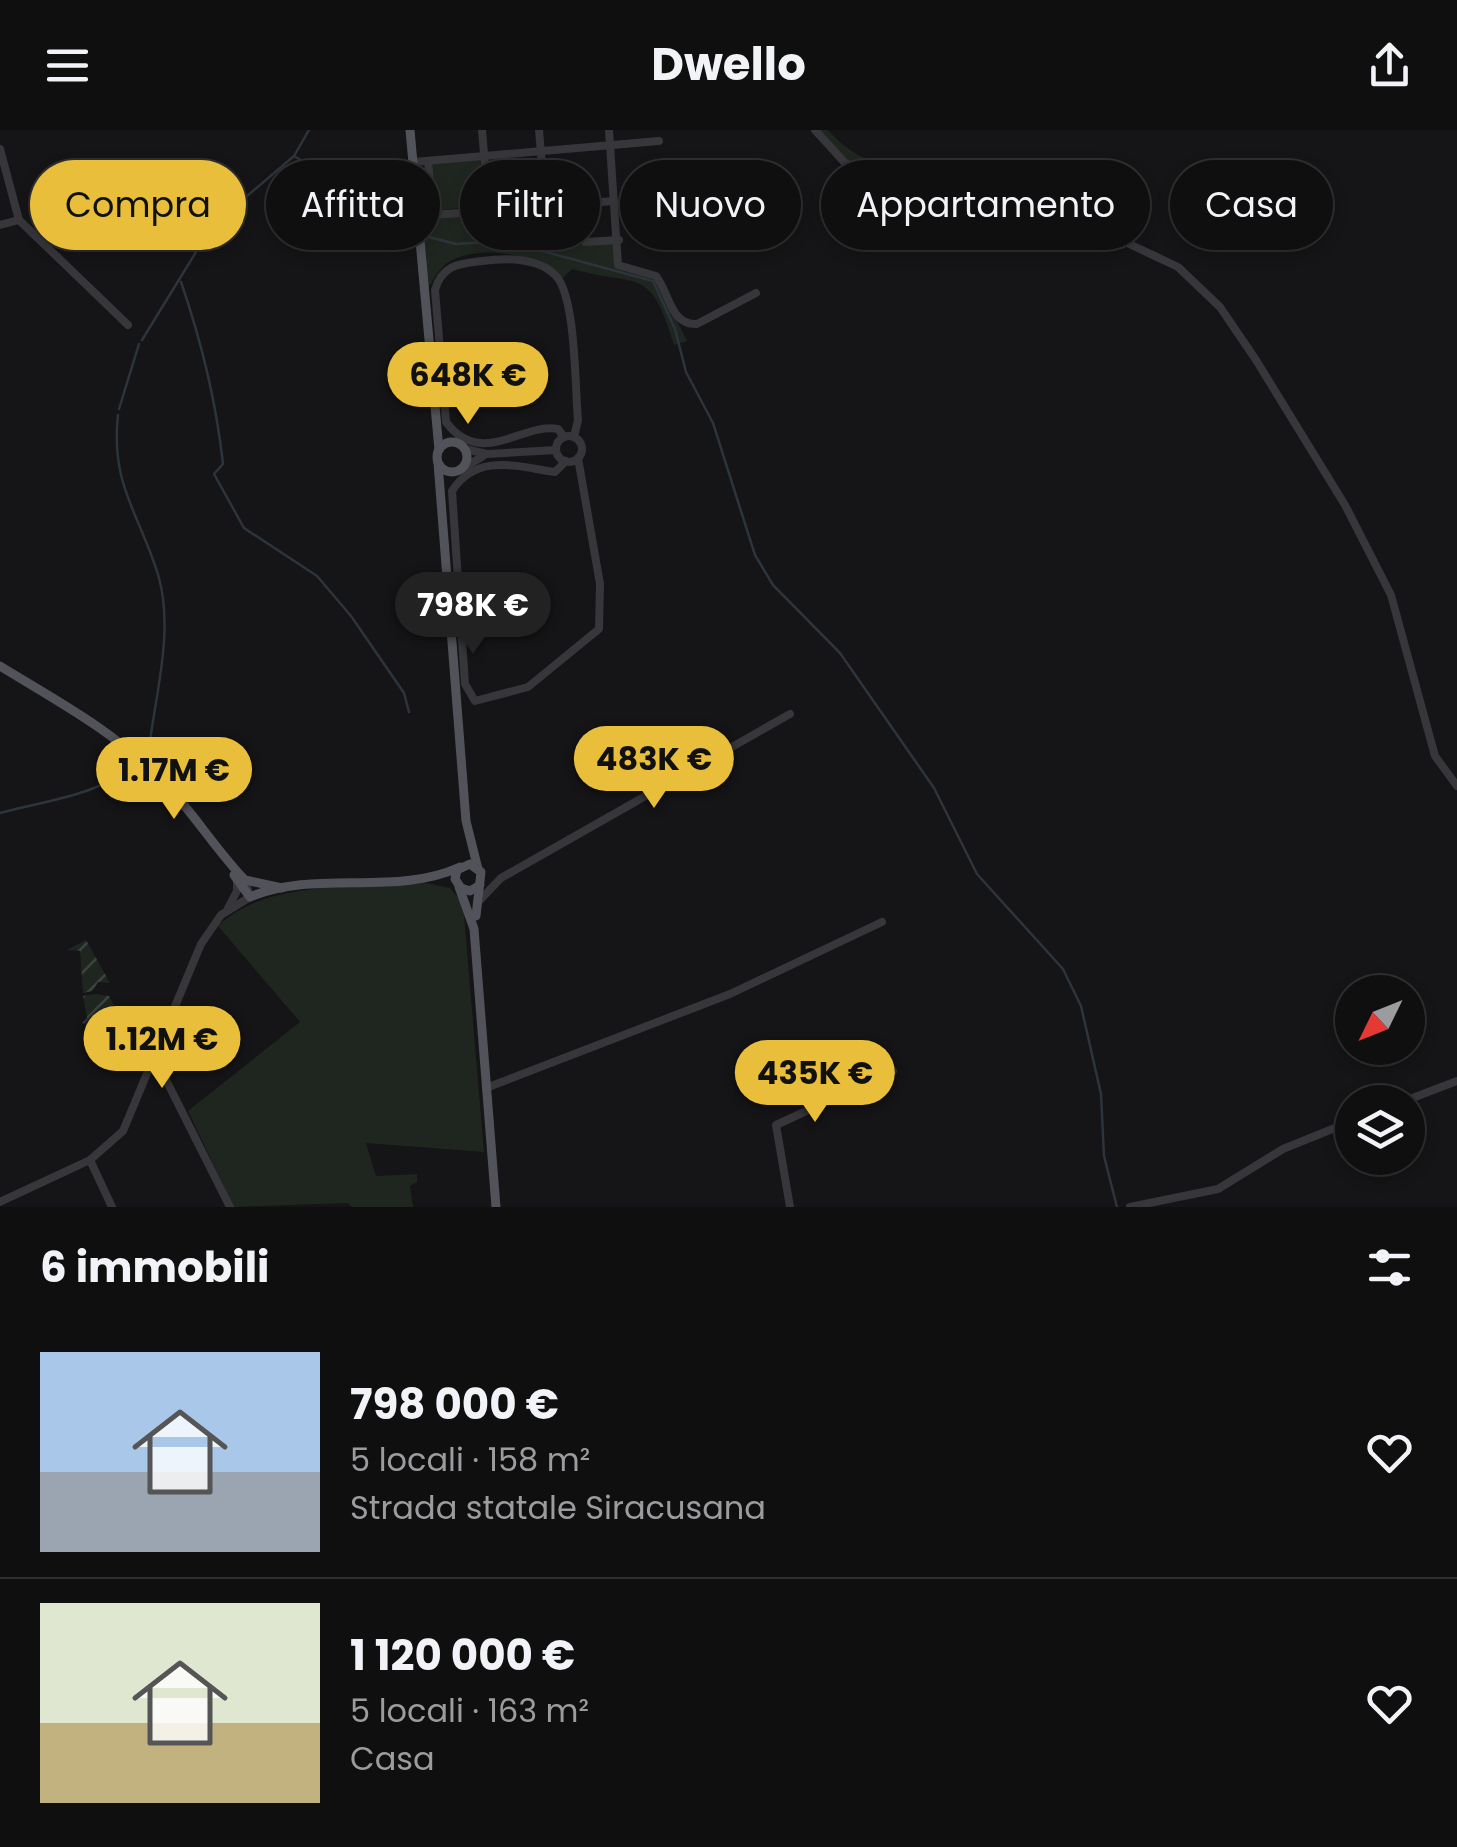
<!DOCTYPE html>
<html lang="it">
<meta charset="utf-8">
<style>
:root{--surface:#100f10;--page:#1e1d1e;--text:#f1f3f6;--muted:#9c9c9f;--line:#302f30;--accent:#e9be3a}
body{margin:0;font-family:Poppins,sans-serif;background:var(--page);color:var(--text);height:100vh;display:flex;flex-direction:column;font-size:38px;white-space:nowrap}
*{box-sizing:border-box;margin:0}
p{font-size:32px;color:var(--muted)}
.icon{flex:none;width:55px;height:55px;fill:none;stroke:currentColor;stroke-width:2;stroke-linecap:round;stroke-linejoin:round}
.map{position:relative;height:1077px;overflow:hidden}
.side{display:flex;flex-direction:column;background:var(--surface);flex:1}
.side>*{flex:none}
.guide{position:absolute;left:30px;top:30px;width:1398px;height:90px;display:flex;gap:20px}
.needle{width:65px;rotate:227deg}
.buttons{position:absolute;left:1335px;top:845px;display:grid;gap:20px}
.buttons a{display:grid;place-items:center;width:90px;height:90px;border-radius:50%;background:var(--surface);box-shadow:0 5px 15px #0003,0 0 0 2px var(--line);font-size:50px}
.price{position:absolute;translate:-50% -85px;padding:0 22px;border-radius:35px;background:var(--accent);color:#111;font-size:32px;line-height:65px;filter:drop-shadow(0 2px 5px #0008)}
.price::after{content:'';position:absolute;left:50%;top:60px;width:30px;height:22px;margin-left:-15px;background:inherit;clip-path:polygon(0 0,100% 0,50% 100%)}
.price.selected{background:#222;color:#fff}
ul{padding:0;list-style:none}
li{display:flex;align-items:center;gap:30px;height:250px;padding:0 40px}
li+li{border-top:2px solid var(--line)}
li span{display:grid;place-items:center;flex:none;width:280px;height:200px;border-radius:0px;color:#555}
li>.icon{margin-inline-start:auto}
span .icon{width:120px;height:120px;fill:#fffc;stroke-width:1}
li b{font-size:42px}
h2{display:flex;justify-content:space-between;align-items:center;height:120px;padding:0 40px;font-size:42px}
.chip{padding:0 35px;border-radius:45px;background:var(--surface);box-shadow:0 5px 15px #0003,0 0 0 2px var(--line);font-size:35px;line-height:90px}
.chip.selected{background:var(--accent);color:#111}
header{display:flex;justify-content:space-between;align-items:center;height:130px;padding:0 40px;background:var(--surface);font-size:45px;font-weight:700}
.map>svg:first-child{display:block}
.green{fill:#1f2620}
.garden{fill:url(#garden-furrows)}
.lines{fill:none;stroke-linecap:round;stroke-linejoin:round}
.stream{stroke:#2d343b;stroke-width:2.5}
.minor{stroke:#36363b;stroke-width:8}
.major{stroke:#52535a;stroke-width:9}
</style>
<header><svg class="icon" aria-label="menu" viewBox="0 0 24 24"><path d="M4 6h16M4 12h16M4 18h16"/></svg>Dwello<svg class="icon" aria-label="share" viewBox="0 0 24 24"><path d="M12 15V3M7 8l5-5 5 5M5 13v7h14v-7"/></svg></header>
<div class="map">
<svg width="1457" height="1077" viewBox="0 0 1457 1077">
<defs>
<pattern id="garden-furrows" width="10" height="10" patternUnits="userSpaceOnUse" patternTransform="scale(2.5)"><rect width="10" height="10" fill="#1f2620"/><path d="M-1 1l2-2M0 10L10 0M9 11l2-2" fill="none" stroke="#3d433e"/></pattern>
</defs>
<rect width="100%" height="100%" fill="#151416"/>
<!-- green -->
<g class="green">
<path d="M818,0H828C854,31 895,41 931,54L916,61L845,30Z"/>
<polygon points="480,30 484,75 435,81 431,34"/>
<path d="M417,35L426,46L432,87L543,80L550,99L551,93L575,91L577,115L617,113L614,133L658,152L687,211L674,215C650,135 641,158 572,139L563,148C535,125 481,112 447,133C438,139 434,151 428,157Z"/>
<path d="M426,753L450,758L463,773L484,1022L366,1013L376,1046L417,1044V1052L410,1056L413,1077H352L348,1073L234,1077L188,981L300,892L218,796C265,749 363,758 426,753Z"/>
</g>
<!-- garden -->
<g class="garden">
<polygon points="86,810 110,853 98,852 93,861 83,863 80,821 67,820"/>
<polygon points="96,864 109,866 120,887 106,904 82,893 87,888 83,866"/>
</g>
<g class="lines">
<!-- stream -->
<g class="stream">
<polyline points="294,26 363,67 388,90 417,104"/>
<polyline points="425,106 456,114 505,111 653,151 675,199 686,242 713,293 755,425 773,455 840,523 934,658 977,744 1063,839 1081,876 1101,964 1104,1026 1117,1077"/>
<path d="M181,152C202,213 216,270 223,334L214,344L244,398L317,446L351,486L404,563L409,582"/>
<polyline points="142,210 212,96 294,26 309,0"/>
<polyline points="119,279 139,214"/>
<path d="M118,285C110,356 141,386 159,448C173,500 157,559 150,611L140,623"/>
<path d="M0,683C42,671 108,665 135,630"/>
</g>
<!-- minor -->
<g class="minor">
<polyline points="482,0 489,82"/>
<polyline points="539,0 547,94"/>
<path d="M609,0L618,135L656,146C670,164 670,195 697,194L756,163"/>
<polyline points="815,0 845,33 918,65 965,99 1060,99 1123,111 1178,137 1220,177 1256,230 1345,375 1391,465 1435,626 1457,656"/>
<polyline points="0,19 19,90 128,195"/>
<polyline points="428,31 433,85 614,71"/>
<polyline points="414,32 659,11"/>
<polyline points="0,95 19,90"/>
<polyline points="585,112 619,110"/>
<circle cx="569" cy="319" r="13"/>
<path d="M564,307L558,299C523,292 481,339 446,292L435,160C442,135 458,134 482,131C505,128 538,127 556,146C576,167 575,259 578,290L574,307"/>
<polyline points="465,319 487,324 556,320"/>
<path d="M566,331L555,342C518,337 477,322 452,361L465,554L475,571L528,557L599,499L600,454L578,328"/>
<polyline points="462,339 483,326"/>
<polyline points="479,771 501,748 790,584"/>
<polyline points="228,778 237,761 237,750"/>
<polyline points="155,928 230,1077"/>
<polyline points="486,958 730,864 882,792"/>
<polyline points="1402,972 1457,951"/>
<polyline points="90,1030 112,1077"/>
<polyline points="0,1072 90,1030 123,1001 201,814 221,785 250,767 245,750"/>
<polyline points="790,1077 776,995 893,941"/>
<polyline points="1130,1077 1218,1059 1283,1019 1352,991"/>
</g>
<!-- major -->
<g class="major">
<polyline points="410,0 439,320"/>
<circle cx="452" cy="327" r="15"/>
<polyline points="438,333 466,691 478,739"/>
<path d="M0,536C57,571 112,600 160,648C192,680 214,718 245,750L282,758"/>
<path d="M234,745L250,767C316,739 395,767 460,737"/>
<polyline points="459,757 474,799 496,1077"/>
<polyline points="476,786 481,742 470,734 457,740 455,749 461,758 470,761 480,755"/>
</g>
</g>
</svg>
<div class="buttons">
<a><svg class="needle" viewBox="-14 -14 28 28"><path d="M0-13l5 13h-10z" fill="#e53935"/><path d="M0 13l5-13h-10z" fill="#9c9c9f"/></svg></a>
<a><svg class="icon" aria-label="layers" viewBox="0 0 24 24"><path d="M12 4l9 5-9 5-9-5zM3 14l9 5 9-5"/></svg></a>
</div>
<b class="price" style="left:468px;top:297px">648K €</b>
<b class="price selected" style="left:473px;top:527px">798K €</b>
<b class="price" style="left:654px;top:681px">483K €</b>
<b class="price" style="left:174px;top:692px">1.17M €</b>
<b class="price" style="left:162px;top:961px">1.12M €</b>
<b class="price" style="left:815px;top:995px">435K €</b>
<div class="guide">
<a class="chip selected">Compra</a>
<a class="chip">Affitta</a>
<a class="chip">Filtri</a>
<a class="chip">Nuovo</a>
<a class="chip">Appartamento</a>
<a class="chip">Casa</a>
</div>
</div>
<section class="side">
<h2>6 immobili<svg class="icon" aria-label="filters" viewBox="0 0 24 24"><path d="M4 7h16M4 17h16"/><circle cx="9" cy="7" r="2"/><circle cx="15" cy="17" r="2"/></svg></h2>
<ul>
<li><span style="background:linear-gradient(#a9c7e8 60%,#9aa5b1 0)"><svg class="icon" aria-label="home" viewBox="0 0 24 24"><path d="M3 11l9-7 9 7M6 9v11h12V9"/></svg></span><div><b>798 000 €</b><p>5 locali · 158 m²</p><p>Strada statale Siracusana</p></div><svg class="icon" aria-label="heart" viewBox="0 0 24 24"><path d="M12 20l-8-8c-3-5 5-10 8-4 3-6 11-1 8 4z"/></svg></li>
<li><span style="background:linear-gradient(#dfe7d0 60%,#c2b280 0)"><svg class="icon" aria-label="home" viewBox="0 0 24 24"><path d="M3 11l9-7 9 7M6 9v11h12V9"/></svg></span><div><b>1 120 000 €</b><p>5 locali · 163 m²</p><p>Casa</p></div><svg class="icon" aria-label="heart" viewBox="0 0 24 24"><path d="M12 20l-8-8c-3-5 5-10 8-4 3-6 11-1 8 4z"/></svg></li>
</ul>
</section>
